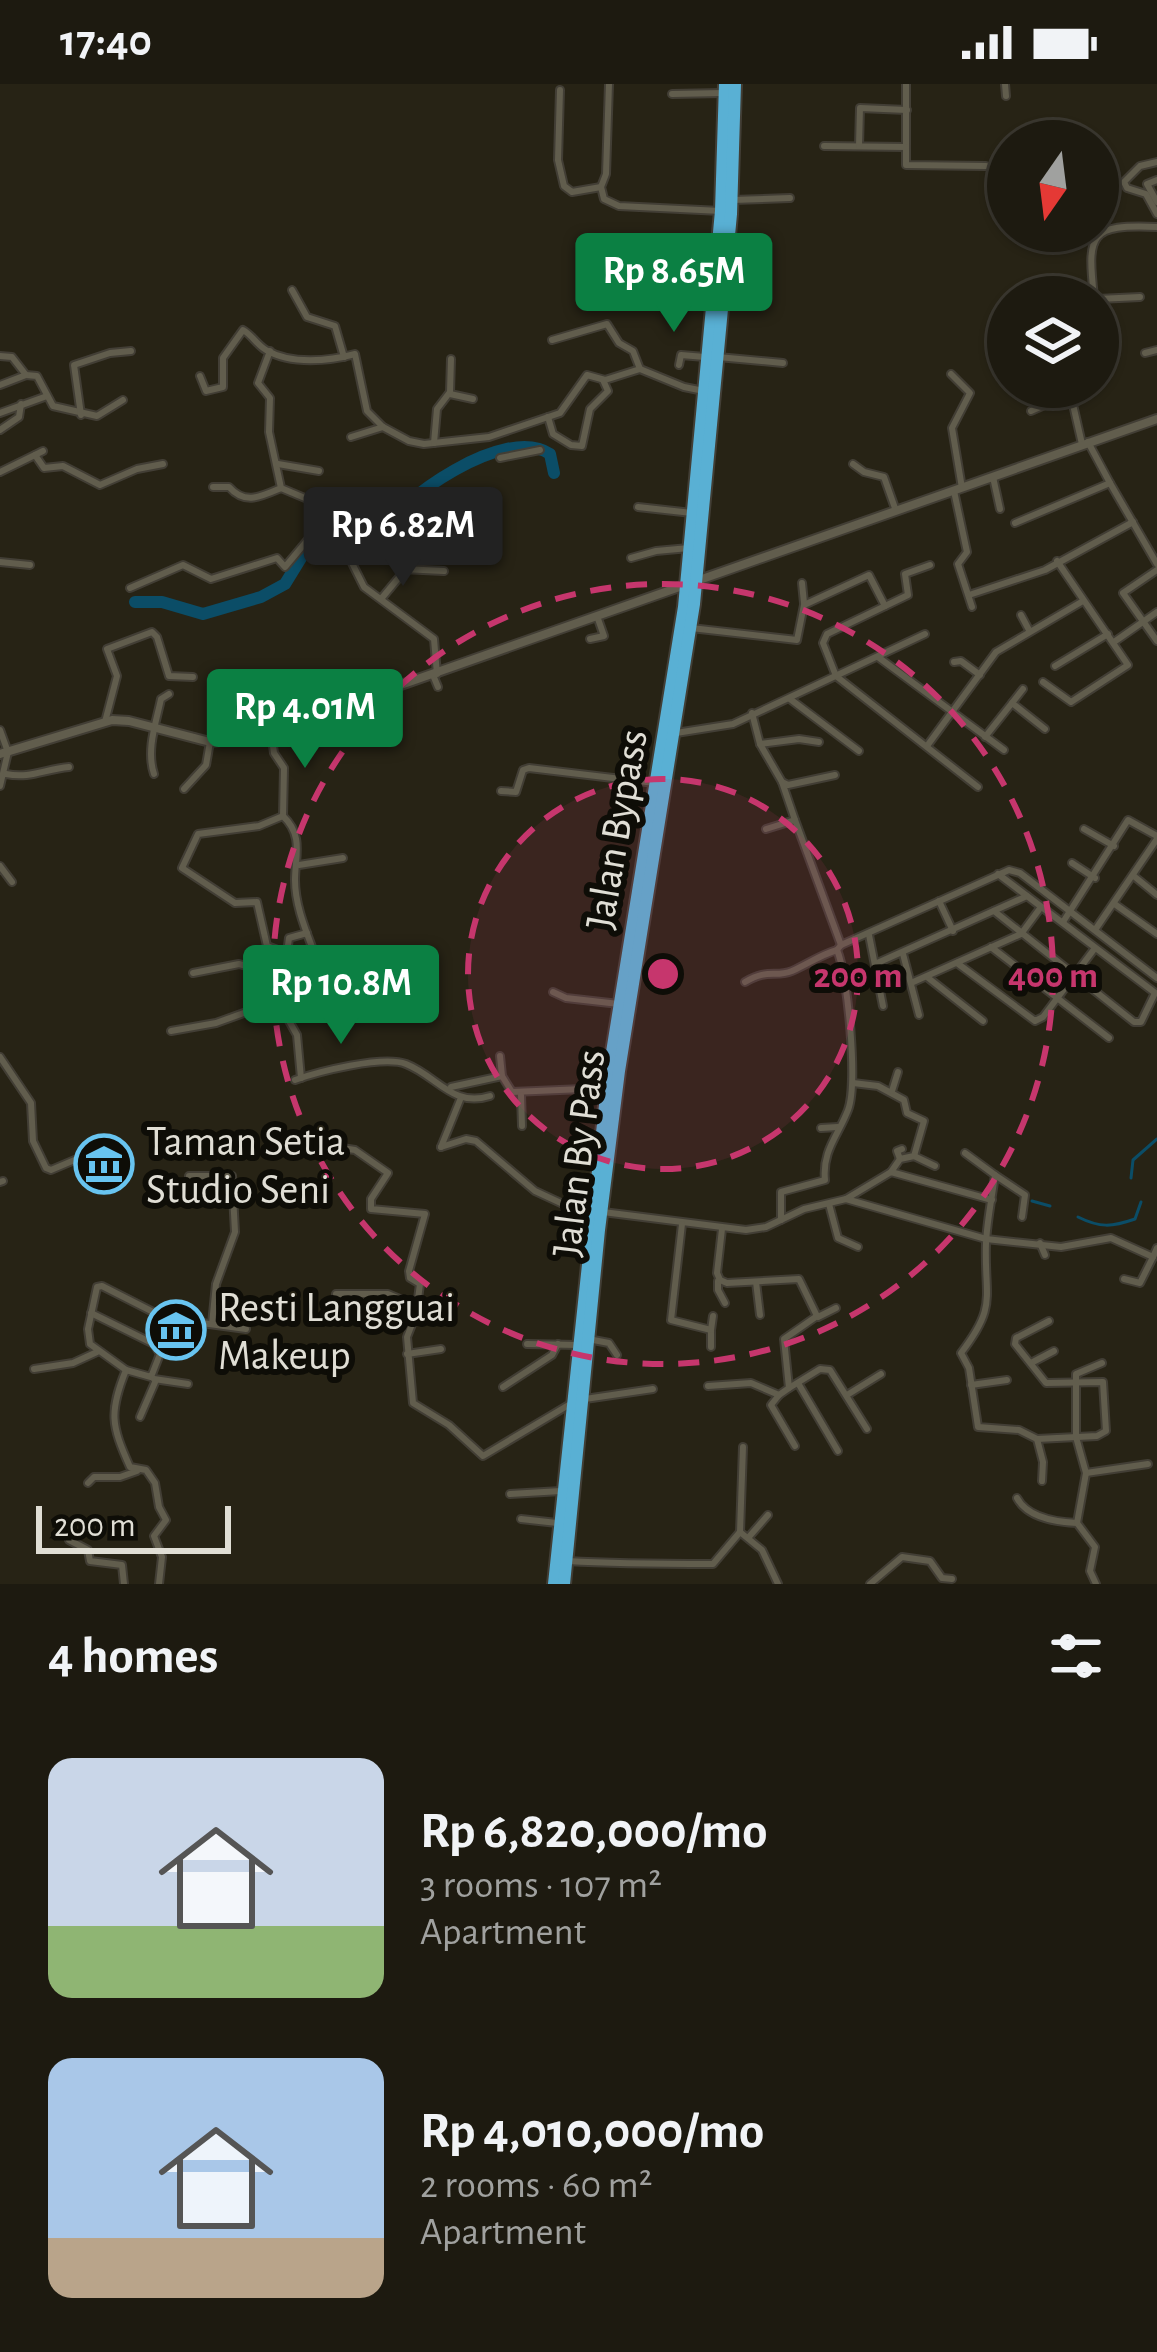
<!DOCTYPE html>
<meta charset="utf-8">
<style>
:root{--surface:#1d1a10;--page:#2a271e;--text:#f1f3f6;--muted:#a0a19f;--line:#3b3830;--accent:#0b8043}
body{margin:0;font-family:"Alegreya Sans",sans-serif;background:var(--page);color:var(--text);height:100vh;display:flex;flex-direction:column;font-size:45px;white-space:nowrap}
*{box-sizing:border-box;margin:0}
p{font-size:39px;color:var(--muted)}
.icon{flex:none;width:66px;height:66px;fill:none;stroke:currentColor;stroke-width:2;stroke-linecap:round;stroke-linejoin:round}
.map{position:relative;height:1500px;overflow:hidden}
.panel{display:flex;flex-direction:column;background:var(--surface);flex:1}
.panel>*{flex:none}
.needle{width:78px;rotate:194deg}
.fabs{position:absolute;left:987px;top:36px;display:grid;gap:24px}
.fabs a{display:grid;place-items:center;width:132px;height:132px;border-radius:50%;background:var(--surface);box-shadow:0 3px 9px #0004,0 0 0 3px var(--line);font-size:60px}
.scale{position:absolute;left:36px;bottom:30px;width:195px;box-sizing:border-box;padding-left:12px;border:6px solid #e0ded5;border-top:0;font-size:33px;line-height:42px;white-space:nowrap;color:#e0ded5;-webkit-text-stroke:9px #0e0d07;paint-order:stroke}
.price{position:absolute;translate:-50% -102px;padding:0 27px;border-radius:12px;background:var(--accent);color:#fff;font-size:39px;line-height:78px;filter:drop-shadow(0 3px 6px #0008)}
.price::after{content:'';position:absolute;left:50%;top:72px;width:36px;height:27px;margin-left:-18px;background:inherit;clip-path:polygon(0 0,100% 0,50% 100%)}
.price.active{background:#222;color:#fff}
ul{padding:0;list-style:none}
li{display:flex;align-items:center;gap:36px;height:300px;padding:0 48px}
li span{display:grid;place-items:center;flex:none;width:336px;height:240px;border-radius:24px;color:#555}
li>.icon{margin-inline-start:auto}
span .icon{width:144px;height:144px;fill:#fffc;stroke-width:1}
li b{font-size:51px}
h2{display:flex;justify-content:space-between;align-items:center;height:144px;padding:0 48px;font-size:51px}
.status{display:flex;justify-content:space-between;align-items:center;height:84px;padding:0 60px;background:var(--surface);direction:ltr}
.status svg{height:33px;fill:currentColor}
.map>svg:first-child{display:block}
.lines{fill:none;stroke-linecap:round;stroke-linejoin:round}
.stream{stroke:#0b4d67;stroke-width:3}
.river{stroke:#0b4d67;stroke-width:12}
.minor-casing{stroke:#423e35;stroke-width:10}
.tertiary-casing{stroke:#423e35;stroke-width:12}
.trunk-casing{stroke:#423e35;stroke-width:16}
.minor{stroke:#615d4d;stroke-width:6}
.tertiary{stroke:#615d4d;stroke-width:8}
.trunk{stroke:#59b0d4;stroke-width:12}
.ring{fill:none;stroke:#c6366d;stroke-width:6;stroke-dasharray:21 15}
.labels{text-anchor:middle;stroke-width:12;stroke-linejoin:round;paint-order:stroke}
.street-label{font-size:42px;fill:#e0ded5;stroke:#0e0d07}
.poi-label{font-size:42px;fill:#e0ded5;stroke:#0e0d07;text-anchor:start}
.centre{fill:#c6366d;stroke:#0e0d07;stroke-width:6}
.ring-label{font-size:36px;text-anchor:middle;font-weight:bold;fill:#c6366d;stroke:#0e0d07;stroke-width:12;stroke-linejoin:round;paint-order:stroke}
</style>
<div class="status"><b>17:40</b><svg viewBox="0 0 49 12"><path d="M0 12V9h3v3zM5 12V6h3v6zM10 12V3h3v9zM15 12V0h3v12zM26 1h20v11H26zM47 4h2v5h-2z"/></svg></div>
<div class="map">
<svg width="1157" height="1500" viewBox="0 0 1157 1500">
<rect width="100%" height="100%" fill="#272315"/>
<g class="lines">
<!-- stream -->
<g class="stream">
<polyline points="1131,1094 1133,1076 1157,1055"/>
<polyline points="1032,1117 1050,1122"/>
<path d="M1078,1133C1100,1144 1112,1143 1135,1135L1141,1118"/>
</g>
<!-- river -->
<path class="river" d="M135,518H162L203,530L261,513L285,500L320,443L352,457L375,454C399,415 505,340 550,370L554,389"/>
<defs>
<g id="minor">
<polyline points="609,0 606,90 601,103 604,115 619,122 721,127"/>
<polyline points="906,0 906,81 986,82"/>
<polyline points="1005,0 1006,12"/>
<polyline points="560,6 558,76 564,102 572,108 601,103"/>
<polyline points="672,10 722,9"/>
<polyline points="824,62 906,63"/>
<polyline points="859,62 860,24 907,26"/>
<polyline points="1157,78 1140,82 1124,98 1127,104 1146,110 1157,130"/>
<polyline points="1157,96 1147,100 1157,118"/>
<polyline points="732,116 790,114"/>
<polyline points="292,206 307,233 335,242 344,273"/>
<path d="M1094,213C1087,150 1089,140 1157,143"/>
<polyline points="1098,215 1140,213"/>
<polyline points="552,256 607,240 619,259 633,267 640,285"/>
<polyline points="270,267 258,299 270,314 269,348 281,404 312,417 313,454 349,473 364,503 434,555 437,590"/>
<polyline points="1145,269 1157,266"/>
<polyline points="0,272 12,273 26,291 37,292 53,322 97,332 123,316"/>
<polyline points="718,273 783,279"/>
<polyline points="679,281 681,271 705,273"/>
<polyline points="951,290 970,309 952,344 962,404"/>
<path d="M200,292L206,307L223,303V274L243,246C252,251 257,261 266,266C291,281 330,277 355,270L367,327L383,343L409,357L424,360L489,353L560,329L587,291L605,296L640,285L684,303L704,307"/>
<polyline points="1098,292 1105,289"/>
<polyline points="0,301 26,291"/>
<polyline points="1069,303 1082,360"/>
<polyline points="450,310 473,315"/>
<polyline points="1031,327 1070,310"/>
<polyline points="0,329 47,312"/>
<polyline points="81,331 74,281 110,269 131,267"/>
<polyline points="548,333 553,350 571,361 582,362 590,325 608,307 603,296"/>
<polyline points="0,346 19,333 21,320"/>
<polyline points="351,353 383,343"/>
<polyline points="434,359 437,325 450,308 451,275"/>
<polyline points="35,371 44,384 63,382 100,401 137,385 163,380"/>
<polyline points="500,374 540,366"/>
<polyline points="278,380 319,387"/>
<polyline points="853,380 864,388 884,393 896,427"/>
<polyline points="0,388 43,367"/>
<polyline points="993,393 1000,425"/>
<polyline points="1110,399 1157,480"/>
<path d="M213,403H229C245,421 260,413 281,404"/>
<polyline points="954,407 967,468 958,480 972,523"/>
<polyline points="638,423 692,429"/>
<polyline points="1015,439 1110,399 1088,358"/>
<polyline points="631,474 656,467 689,464"/>
<polyline points="0,478 30,481"/>
<polyline points="930,481 905,490 908,511 827,550 823,559 836,592 978,703"/>
<polyline points="402,485 444,487"/>
<polyline points="1157,486 1123,509 1157,557"/>
<polyline points="802,499 804,519"/>
<polyline points="130,504 183,481 211,495 277,474 285,483 311,452"/>
<polyline points="969,511 1045,486 1133,438"/>
<polyline points="381,515 401,491 403,470 415,461"/>
<polyline points="1021,531 1029,546"/>
<polyline points="691,544 797,556 804,521 869,491 885,522"/>
<polyline points="590,555 604,552 597,532"/>
<polyline points="1114,558 1157,528"/>
<polyline points="878,573 1004,666"/>
<polyline points="954,578 961,577 980,591"/>
<polyline points="1055,582 1108,550"/>
<polyline points="433,591 438,603"/>
<polyline points="1043,598 1071,618 1128,581 1057,477"/>
<polyline points="790,615 859,667"/>
<polyline points="1012,619 1023,605"/>
<polyline points="345,621 352,633 365,635 368,644"/>
<polyline points="752,629 760,660 782,698 788,701 835,691"/>
<polyline points="105,638 117,592 107,565 152,548 157,553 169,592 193,593"/>
<polyline points="0,646 8,668 0,702"/>
<path d="M271,647L274,669L284,684L283,732C304,752 295,772 295,796C295,819 304,842 312,863"/>
<polyline points="676,649 733,640 925,550"/>
<polyline points="985,653 1012,619 1045,645"/>
<polyline points="760,660 799,655 819,658"/>
<polyline points="927,662 996,568 1083,517"/>
<path d="M6,690C30,695 45,685 69,683"/>
<path d="M154,690C146,666 156,639 161,615L169,610"/>
<polyline points="184,705 206,681 210,658"/>
<polyline points="501,707 516,708 523,686 529,684 655,699"/>
<polyline points="283,732 259,742 198,750 182,784 235,819 257,818 267,862 288,870"/>
<polyline points="795,736 841,861"/>
<polyline points="766,745 795,736 782,698"/>
<polyline points="1084,745 1114,762"/>
<polyline points="1072,779 1095,794"/>
<polyline points="299,781 343,774"/>
<polyline points="0,782 12,798"/>
<polyline points="998,790 1154,908"/>
<polyline points="1135,793 1157,811"/>
<polyline points="939,817 953,847"/>
<polyline points="1116,821 1157,850"/>
<polyline points="994,827 1134,938 1141,938 1155,909"/>
<polyline points="1063,838 1128,736 1157,752"/>
<polyline points="1095,846 1157,755"/>
<polyline points="869,851 883,922"/>
<polyline points="991,863 1109,954"/>
<polyline points="903,870 919,931"/>
<polyline points="957,879 1035,937 1043,933 1095,864"/>
<polyline points="875,880 1027,812"/>
<polyline points="193,889 239,880 284,892"/>
<polyline points="927,893 983,937"/>
<path d="M745,898C768,884 775,894 792,887C808,880 820,871 837,866"/>
<polyline points="911,899 1021,850 1041,823"/>
<polyline points="553,908 566,914 619,920"/>
<polyline points="171,947 216,939 252,926 280,921"/>
<polyline points="500,972 502,992"/>
<polyline points="0,973 31,1019 33,1057 46,1084 51,1086 84,1072"/>
<polyline points="301,994 297,951 280,921 289,854 307,849"/>
<path d="M295,996C317,988 383,971 406,980C437,992 453,1024 490,1012"/>
<polyline points="853,999 878,1002 904,1016 907,1029 924,1037 914,1072 900,1075 891,1088"/>
<polyline points="451,1003 502,992 512,1008 607,1004"/>
<polyline points="892,1007 898,988"/>
<polyline points="521,1011 522,1042"/>
<polyline points="821,1044 838,1043"/>
<polyline points="441,1063 466,1055 476,1057 535,1107 591,1133"/>
<polyline points="441,1063 460,1016"/>
<polyline points="342,1064 355,1066 388,1089 371,1115 371,1125 425,1130 409,1187 410,1194 420,1200 416,1230 407,1253 413,1319 449,1341 483,1372 572,1319"/>
<path d="M965,1069L995,1091C992,1113 987,1137 986,1159C984,1214 998,1221 961,1269L969,1284L978,1343L1019,1346L1037,1355L1043,1378L1042,1397"/>
<polyline points="914,1072 935,1082"/>
<polyline points="900,1075 897,1067 902,1065"/>
<polyline points="995,1091 1025,1111 1022,1133"/>
<polyline points="189,1092 232,1092 235,1148 216,1200 212,1240"/>
<polyline points="0,1098 3,1097"/>
<polyline points="846,1115 891,1088 992,1116"/>
<polyline points="829,1120 838,1154 858,1163"/>
<polyline points="603,1128 746,1146 766,1143 804,1125 846,1115 986,1155 1061,1163 1111,1154 1153,1173 1157,1164"/>
<path d="M781,1136V1108L825,1096C822,1067 838,1052 848,1026C858,1000 848,891 837,866L841,861L1009,786L1020,789L1157,894"/>
<polyline points="682,1140 671,1236 711,1246 711,1263"/>
<polyline points="1040,1159 1045,1171"/>
<polyline points="1124,1195 1140,1199 1153,1173"/>
<polyline points="718,1197 718,1206 725,1219"/>
<polyline points="756,1198 760,1231"/>
<polyline points="336,1210 388,1210 417,1222"/>
<polyline points="91,1229 154,1260"/>
<polyline points="818,1233 836,1224"/>
<polyline points="711,1246 713,1232"/>
<polyline points="588,1255 609,1259 617,1271"/>
<polyline points="527,1260 578,1261"/>
<polyline points="407,1270 441,1265"/>
<polyline points="1031,1279 1054,1267"/>
<polyline points="34,1285 73,1279 97,1268"/>
<polyline points="126,1286 151,1293 160,1270 154,1260 165,1234"/>
<polyline points="154,1295 188,1300"/>
<polyline points="798,1299 838,1367"/>
<polyline points="971,1301 1007,1296"/>
<polyline points="708,1302 751,1299 779,1311 789,1304 784,1255 817,1232 799,1195 727,1199 720,1196 717,1189 722,1145"/>
<polyline points="503,1303 552,1271 558,1260"/>
<polyline points="789,1304 820,1285 830,1286 867,1345"/>
<polyline points="779,1311 771,1321 795,1362"/>
<polyline points="847,1311 881,1290"/>
<polyline points="585,1315 653,1305"/>
<polyline points="140,1333 156,1296"/>
<polyline points="1037,1355 1097,1352 1106,1347 1103,1298 1046,1299 1015,1260 1016,1254 1049,1237"/>
<polyline points="1086,1389 1148,1380"/>
<polyline points="88,1399 94,1393 120,1393 137,1387"/>
<polyline points="510,1410 561,1407"/>
<path d="M1017,1414C1027,1433 1056,1438 1077,1439L1095,1463L1090,1487L1096,1500"/>
<polyline points="521,1435 557,1439"/>
<polyline points="1077,1439 1086,1389 1076,1353 1076,1290 1102,1279"/>
<polyline points="740,1448 762,1466 778,1500"/>
<polyline points="748,1454 768,1431"/>
<polyline points="69,1456 88,1466 90,1477 122,1481 124,1500"/>
<path d="M568,1477C617,1480 665,1480 713,1480L740,1448L743,1363"/>
<path d="M159,1500L162,1473L154,1452L166,1436L159,1423L155,1399L146,1386L130,1383C111,1341 109,1328 126,1286L90,1260L88,1245L97,1203L102,1202L165,1234L246,1245"/>
<polyline points="870,1500 902,1473 930,1477 942,1494 952,1495"/>
</g>
<polyline id="tertiary" points="0,670 112,636 129,637 210,658 250,654 1157,335"/>
<g id="trunk">
<polyline points="554,1500 608,993 684,523 721,127 725,0"/>
<polyline points="564,1500 599,1146 619,987 694,520 731,130 735,0"/>
</g>
</defs>
<!-- minor casing -->
<use href="#minor" class="minor-casing"/>
<!-- tertiary casing -->
<use href="#tertiary" class="tertiary-casing"/>
<!-- trunk casing -->
<use href="#trunk" class="trunk-casing"/>
<!-- minor -->
<use href="#minor" class="minor"/>
<!-- tertiary -->
<use href="#tertiary" class="tertiary"/>
<!-- trunk -->
<use href="#trunk" class="trunk"/>
</g>
<!-- distance rings -->
<circle cx="663" cy="890" r="195" fill="#c6366d" fill-opacity=".12"/>
<g class="ring">
<circle cx="663" cy="890" r="195"/>
<circle cx="663" cy="890" r="390"/>
</g>
<!-- icons -->
<defs>
<symbol id="museum-ring" viewBox="-11 -11 22 22"><circle r="9.5" fill="#0e0d07" stroke="#68c4f0" stroke-width="1.5"/><path d="M0-6L6-3V-2H-6V-3ZM-5-1h2V3h-2ZM-1-1h2V3h-2ZM3-1h2V3H3ZM-6 4H6V6H-6Z" fill="#68c4f0"/></symbol>
</defs>
<g fill-rule="evenodd">
<use href="#museum-ring" x="71" y="1047" width="66" height="66"/>
<use href="#museum-ring" x="143" y="1213" width="66" height="66"/>
</g>
<g class="labels">
<!-- street labels -->
<g class="street-label">
<text transform="translate(615 745) rotate(-80)" y="15">Jalan Bypass</text>
<text transform="translate(577 1069) rotate(-83)" y="15">Jalan By Pass</text>
</g>
<!-- poi labels -->
<g class="poi-label">
<text x="146" y="1071">Taman Setia<tspan x="146" dy="48">Studio Seni</tspan></text>
<text x="218" y="1237">Resti Langguai<tspan x="218" dy="48">Makeup</tspan></text>
</g>
</g>
<circle cx="663" cy="890" r="18" class="centre"/>
<g class="ring-label">
<text x="858" y="903">200 m</text>
<text x="1053" y="903">400 m</text>
</g>
</svg>
<div class="fabs">
<a><svg class="needle" viewBox="-14 -14 28 28"><path d="M0-13l5 13h-10z" fill="#e53935"/><path d="M0 13l5-13h-10z" fill="#a0a19f"/></svg></a>
<a><svg class="icon" aria-label="layers" viewBox="0 0 24 24"><path d="M12 4l9 5-9 5-9-5zM3 14l9 5 9-5"/></svg></a>
</div>
<div class="scale">200 m</div>
<b class="price" style="left:674px;top:251px">Rp 8.65M</b>
<b class="price active" style="left:403px;top:505px">Rp 6.82M</b>
<b class="price" style="left:305px;top:687px">Rp 4.01M</b>
<b class="price" style="left:341px;top:963px">Rp 10.8M</b>
</div>
<section class="panel">
<h2>4 homes<svg class="icon" aria-label="filters" viewBox="0 0 24 24"><path d="M4 7h16M4 17h16"/><circle cx="9" cy="7" r="2"/><circle cx="15" cy="17" r="2"/></svg></h2>
<ul>
<li><span style="background:linear-gradient(#c9d6e8 70%,#8fb573 0)"><svg class="icon" aria-label="home" viewBox="0 0 24 24"><path d="M3 11l9-7 9 7M6 9v11h12V9"/></svg></span><div><b>Rp 6,820,000/mo</b><p>3 rooms · 107 m²</p><p>Apartment</p></div></li>
<li><span style="background:linear-gradient(#a9c7e8 75%,#b9a48a 0)"><svg class="icon" aria-label="home" viewBox="0 0 24 24"><path d="M3 11l9-7 9 7M6 9v11h12V9"/></svg></span><div><b>Rp 4,010,000/mo</b><p>2 rooms · 60 m²</p><p>Apartment</p></div></li>
</ul>
</section>
